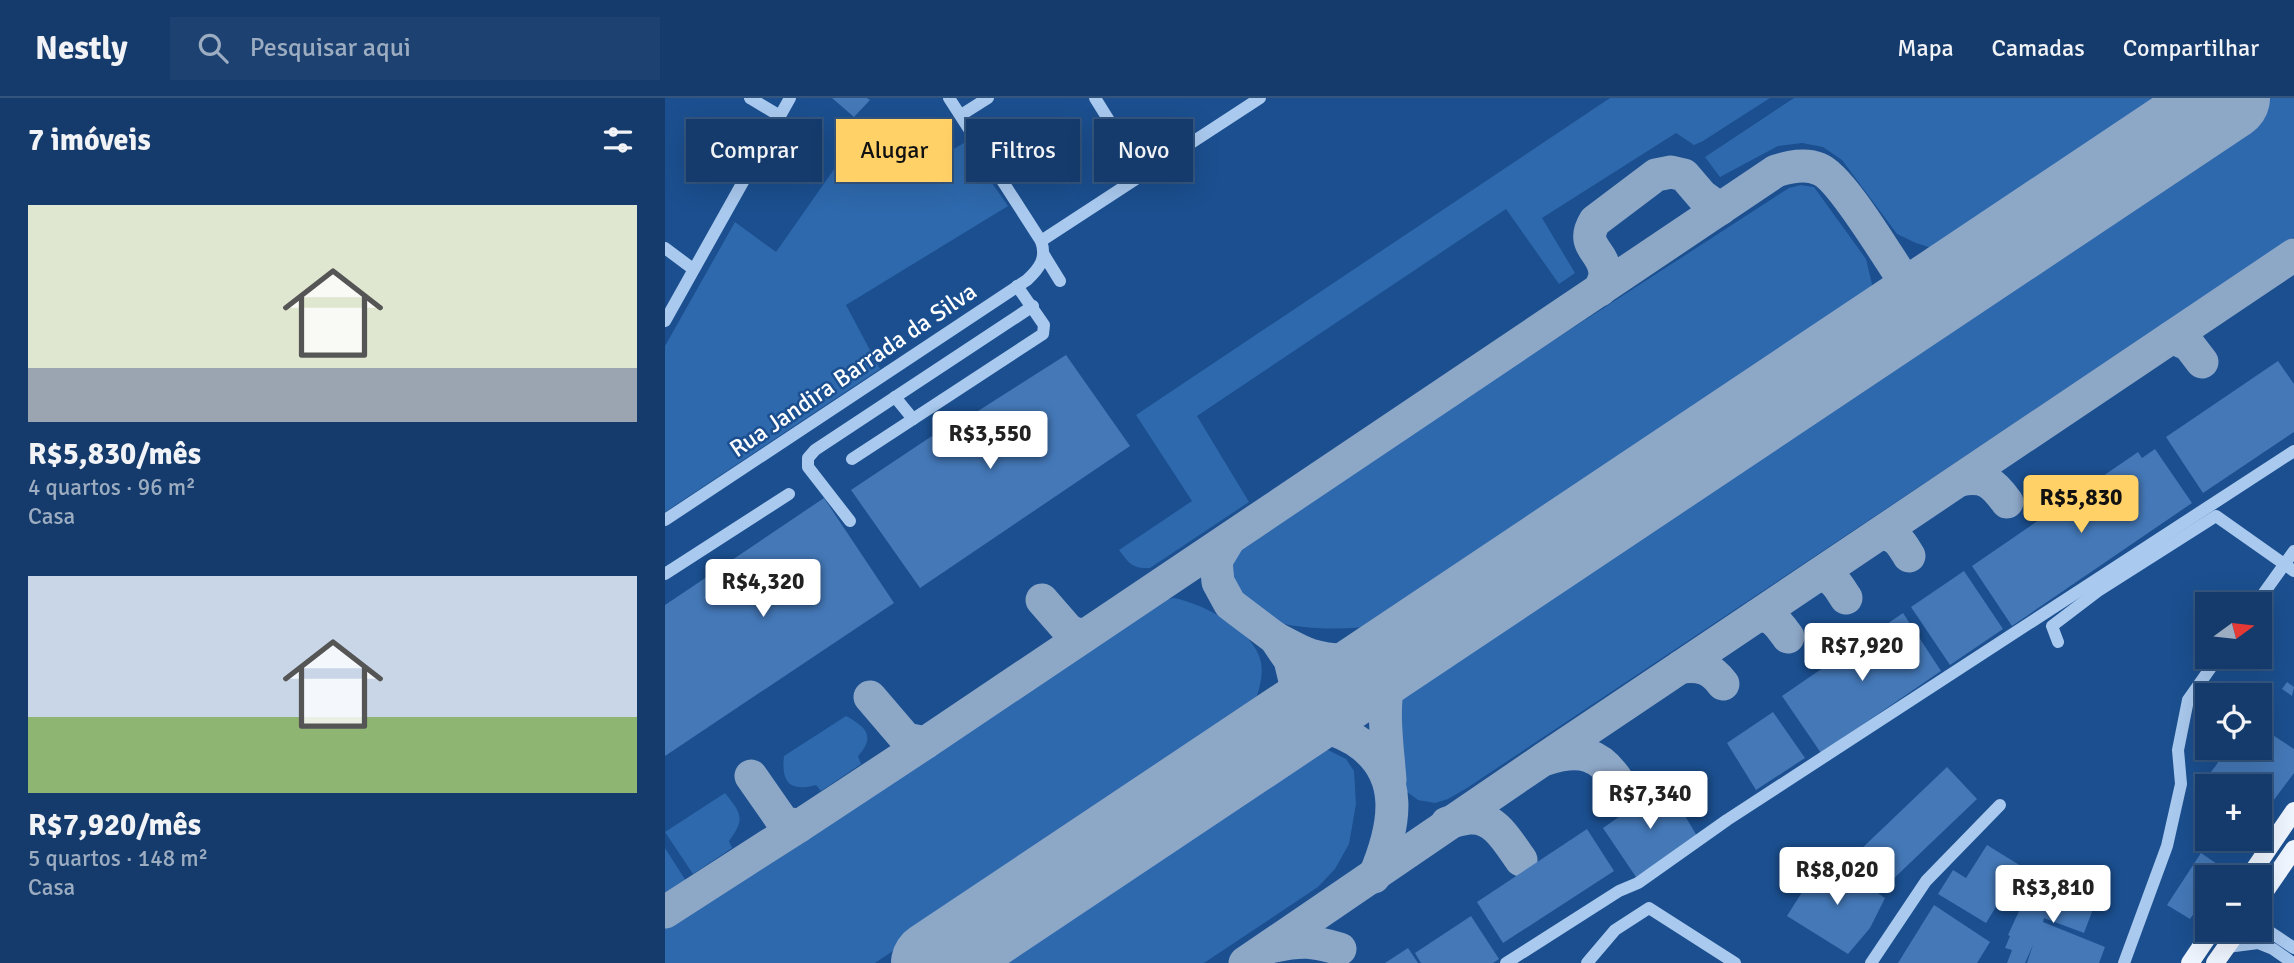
<!DOCTYPE html>
<html lang="pt">
<meta charset="utf-8">
<style>
:root{--surface:#143b6b;--page:#1d4271;--text:#f1f3f6;--muted:#9dadc1;--line:#33557e;--accent:#ffd166}
body{margin:0;font-family:Signika,sans-serif;background:var(--page);color:var(--text);height:100vh;display:flex;flex-direction:column;font-size:26px;white-space:nowrap}
*{box-sizing:border-box;margin:0}
p{font-size:23px;color:var(--muted)}
.icon{flex:none;width:38px;height:38px;fill:none;stroke:currentColor;stroke-width:2;stroke-linecap:round;stroke-linejoin:round}
.map{position:relative;flex:1;overflow:hidden}
.details{display:flex;flex-direction:column;background:var(--surface);width:665px}
.details>*{flex:none}
.guide{position:absolute;left:21px;top:21px;width:665px;height:63px;display:flex;gap:14px}
.needle{width:46px;rotate:75deg}
.buttons{position:absolute;left:1530px;top:494px;display:grid;gap:14px}
.buttons a{display:grid;place-items:center;width:77px;height:77px;border-radius:0px;background:var(--surface);box-shadow:0 7px 28px #0002,0 0 0 2px var(--line);font-size:35px}
.price{position:absolute;translate:-50% -60px;padding:0 16px;border-radius:7px;background:#fff;color:#222;font-size:23px;line-height:46px;filter:drop-shadow(0 2px 4px #0008)}
.price::after{content:'';position:absolute;left:50%;top:42px;width:21px;height:16px;margin-left:-10px;background:inherit;clip-path:polygon(0 0,100% 0,50% 100%)}
.price.selected{background:var(--accent);color:#111}
ul{padding:0;list-style:none}
li{display:grid;align-content:center;gap:14px;height:371px;padding:0 28px}
li span{display:grid;place-items:center;height:217px;border-radius:0px;color:#555}
li>.icon{margin-inline-start:auto}
span .icon{width:126px;height:126px;fill:#fffc;stroke-width:1}
li b{font-size:30px}
h2{display:flex;justify-content:space-between;align-items:center;height:84px;padding:0 28px;font-size:30px}
.pill{padding:0 24px;border-radius:0px;background:var(--surface);box-shadow:0 7px 28px #0002,0 0 0 2px var(--line);font-size:24px;line-height:63px}
.pill.selected{background:var(--accent);color:#111}
header{display:flex;align-items:center;gap:42px;box-sizing:border-box;height:98px;padding:0 35px;background:var(--surface);border-bottom:2px solid var(--line)}
header strong{font-size:33px}
nav{display:flex;gap:38px;margin-inline-start:auto;font-size:24px}
.search{width:490px;height:63px;background:var(--page);display:flex;align-items:center;gap:18px;box-sizing:border-box;padding:0 24px;border-radius:0px;color:var(--muted);font-size:26px}
main{display:flex;flex:1;min-height:0}
.map>svg:first-child{display:block}
.green{fill:#2e69ad}
.lines{fill:none;stroke-linecap:round;stroke-linejoin:round}
.taxiway{stroke:#8da7c7;stroke-width:33}
.runway{stroke:#8da7c7;stroke-width:84}
.building{fill:#4478b7}
.minor{stroke:#a9c9ee;stroke-width:12}
.major{stroke:#f0f6ff;stroke-width:18}
.labels{text-anchor:middle;stroke-width:5;stroke-linejoin:round;paint-order:stroke}
.street-label{font-size:24px;fill:#fff;stroke:#1b4f8f}
</style>
<header>
<strong>Nestly</strong>
<div class="search"><svg class="icon" aria-label="search" viewBox="0 0 24 24"><circle cx="10" cy="10" r="6"/><path d="M15 15l6 6"/></svg>Pesquisar aqui</div>
<nav><a>Mapa</a><a>Camadas</a><a>Compartilhar</a></nav>
</header>
<main>
<section class="details">
<h2>7 imóveis<svg class="icon" aria-label="filters" viewBox="0 0 24 24"><path d="M4 7h16M4 17h16"/><circle cx="9" cy="7" r="2"/><circle cx="15" cy="17" r="2"/></svg></h2>
<ul>
<li><span style="background:linear-gradient(#dfe7d0 75%,#9aa5b1 0)"><svg class="icon" aria-label="home" viewBox="0 0 24 24"><path d="M3 11l9-7 9 7M6 9v11h12V9"/></svg></span><div><b>R$5,830/mês</b><p>4 quartos · 96 m²</p><p>Casa</p></div></li>
<li><span style="background:linear-gradient(#c9d6e8 65%,#8fb573 0)"><svg class="icon" aria-label="home" viewBox="0 0 24 24"><path d="M3 11l9-7 9 7M6 9v11h12V9"/></svg></span><div><b>R$7,920/mês</b><p>5 quartos · 148 m²</p><p>Casa</p></div></li>
</ul>
</section>
<div class="map">
<svg width="1629" height="865" viewBox="0 0 1629 865">
<rect width="100%" height="100%" fill="#1b4f8f"/>
<!-- green -->
<g class="green">
<path d="M945,0H1105L1038,43L1029,47L1011,35L877,120L910,175L894,186L841,111L532,318L584,404L485,470C467,471 464,465 454,452L527,403L471,317Z"/>
<polygon points="1129,0 1503,0 1273,152 1251,145 1232,136 1177,62 1158,49 1137,45 1113,48 1055,79 1040,59"/>
<polygon points="1603,0 1629,0 1629,139 802,690 783,701 770,705 753,702 738,691 731,673 728,610 731,595 743,579 759,565"/>
<polygon points="205,20 244,77 299,45 343,108 181,207 215,271 0,414 0,248 70,124 111,154"/>
<path d="M1136,87L1149,89L1201,161L1207,186L1201,200L733,517C727,520 720,524 713,526C684,534 616,532 590,516C584,513 579,507 574,502C556,486 557,468 569,449L1124,90Z"/>
<path d="M509,500C539,506 589,532 596,564C599,581 592,597 587,613L210,865H0V830L478,511L493,503Z"/>
<path d="M181,618C201,629 211,638 193,658L196,666L156,693L151,687C125,694 116,685 119,658Z"/>
<polygon points="640,649 663,652 681,661 689,673 691,706 684,746 670,771 653,789 539,865 308,865 621,656"/>
<path d="M60,695C76,715 81,721 64,743L67,750L28,776L0,734Z"/>
<polygon points="0,750 21,783 0,796"/>
</g>
<g class="lines">
<!-- taxiway -->
<g class="taxiway">
<path d="M935,192C937,186 940,181 940,175C939,152 914,149 930,123L991,77L1006,74L1019,77L1037,98L1055,111"/>
<polyline points="1234,220 1242,200 1240,184"/>
<polyline points="1507,239 1524,247 1537,264"/>
<path d="M1295,382C1320,377 1328,385 1342,404"/>
<path d="M1215,436C1232,436 1236,445 1244,458"/>
<path d="M563,443L551,463L553,484L565,506L610,540L625,562L631,587L628,607L620,626L580,657C600,646 620,631 644,629C660,627 677,634 690,642C742,675 730,730 709,779"/>
<path d="M1153,477C1169,478 1173,488 1181,500"/>
<polyline points="377,502 404,533 418,538"/>
<path d="M1092,518C1108,516 1114,527 1123,539"/>
<path d="M610,540C622,546 633,553 645,557C681,568 715,560 747,545C738,558 727,572 723,588C717,614 723,654 725,682"/>
<path d="M1016,569C1036,567 1046,570 1058,586"/>
<polyline points="205,599 241,641 260,645"/>
<path d="M881,661C915,650 935,655 954,685"/>
<polyline points="86,678 118,724 134,728"/>
<path d="M782,725C789,723 797,721 805,720C830,718 843,744 856,762"/>
<path d="M0,814L134,728L260,645L1111,73C1124,69 1140,65 1154,71C1176,79 1224,161 1240,184C1252,192 1262,194 1276,192"/>
<path d="M609,848C638,842 647,843 675,851"/>
<polyline points="580,865 879,661 1629,157"/>
</g>
<!-- runway -->
<polyline class="runway" points="268,865 1563,0"/>
</g>
<!-- building -->
<g class="building">
<polygon points="167,0 202,0 205,2 189,19"/>
<polygon points="401,257 465,348 255,490 186,392 267,338 269,341"/>
<polygon points="1613,263 1629,286 1629,334 1538,395 1501,339"/>
<polygon points="1490,351 1527,405 1347,528 1307,468 1473,354 1477,360"/>
<polygon points="159,400 229,505 0,658 0,507"/>
<polygon points="1299,473 1338,531 1285,567 1246,509"/>
<polygon points="1238,515 1276,573 1156,655 1117,598"/>
<polygon points="1622,584 1629,589 1627,598 1617,591"/>
<polygon points="1108,614 1140,660 1091,692 1062,645"/>
<polygon points="1594,628 1629,651 1629,675 1594,722 1594,688 1549,688 1540,682 1552,666 1561,649 1594,649"/>
<polygon points="1282,669 1312,701 1224,785 1193,754"/>
<polygon points="1001,686 1032,738 971,779 938,730"/>
<polygon points="922,731 949,773 838,845 812,804"/>
<polygon points="1559,740 1581,740 1574,750"/>
<polygon points="1322,747 1356,768 1321,825 1273,796 1288,772 1301,780"/>
<polygon points="1536,755 1558,770 1553,779 1542,779 1542,796 1525,821 1502,807"/>
<polygon points="1159,759 1220,800 1205,830 1183,856 1122,818"/>
<polygon points="1372,774 1433,798 1419,835 1379,820 1378,824 1440,849 1434,865 1362,865 1368,847 1360,865 1342,865 1347,852 1340,850 1345,838 1343,837"/>
<polygon points="1269,807 1325,844 1312,865 1233,865"/>
<polygon points="806,818 834,861 828,865 756,865 750,855"/>
<polygon points="743,850 753,865 720,865"/>
</g>
<g class="lines">
<!-- minor -->
<g class="minor">
<polyline points="85,0 115,18"/>
<polyline points="430,0 478,77"/>
<polyline points="296,17 323,0"/>
<polyline points="376,143 595,0"/>
<polyline points="0,150 28,171"/>
<polyline points="379,157 395,183"/>
<polyline points="0,223 125,0"/>
<polyline points="230,299 248,321"/>
<polyline points="187,361 378,236 379,227 352,188"/>
<path d="M0,422L362,182C375,170 382,160 376,143L284,0"/>
<polyline points="185,423 143,369 143,360 150,352 368,208"/>
<polyline points="0,476 124,396"/>
<polyline points="1591,506 1629,453"/>
<polyline points="1393,544 1387,528 1433,493 1551,418 1629,473"/>
<polyline points="1594,823 1599,830 1629,850"/>
<polyline points="1562,849 1593,845 1608,851 1628,865"/>
<polyline points="841,865 954,793 973,785 1062,722 1629,353"/>
<polyline points="922,865 950,832 984,810 1070,865"/>
<polyline points="1206,865 1261,783 1335,707"/>
<polyline points="1459,865 1502,748 1516,686 1513,652 1523,602 1554,558"/>
</g>
<!-- major -->
<g class="major">
<polyline points="1584,779 1629,713"/>
<polyline points="1594,802 1629,751"/>
<polyline points="1525,865 1548,831"/>
<polyline points="1550,865 1574,831"/>
</g>
</g>
<g class="labels">
<!-- street labels -->
<g class="street-label">
<text transform="translate(188 272) rotate(-34)" y="8">Rua Jandira Barrada da Silva</text>
</g>
</g>
</svg>
<div class="buttons">
<a><svg class="needle" viewBox="-14 -14 28 28"><path d="M0-13l5 13h-10z" fill="#e53935"/><path d="M0 13l5-13h-10z" fill="#9dadc1"/></svg></a>
<a><svg class="icon" aria-label="locate" viewBox="0 0 24 24"><circle cx="12" cy="12" r="6"/><path d="M12 2v4M12 18v4M2 12h4M18 12h4"/></svg></a>
<a>+</a>
<a>−</a>
</div>
<b class="price" style="left:325px;top:373px">R$3,550</b>
<b class="price selected" style="left:1416px;top:437px">R$5,830</b>
<b class="price" style="left:98px;top:521px">R$4,320</b>
<b class="price" style="left:1197px;top:585px">R$7,920</b>
<b class="price" style="left:985px;top:733px">R$7,340</b>
<b class="price" style="left:1172px;top:809px">R$8,020</b>
<b class="price" style="left:1388px;top:827px">R$3,810</b>
<div class="guide">
<a class="pill">Comprar</a>
<a class="pill selected">Alugar</a>
<a class="pill">Filtros</a>
<a class="pill">Novo</a>
</div>
</div>
</main>
